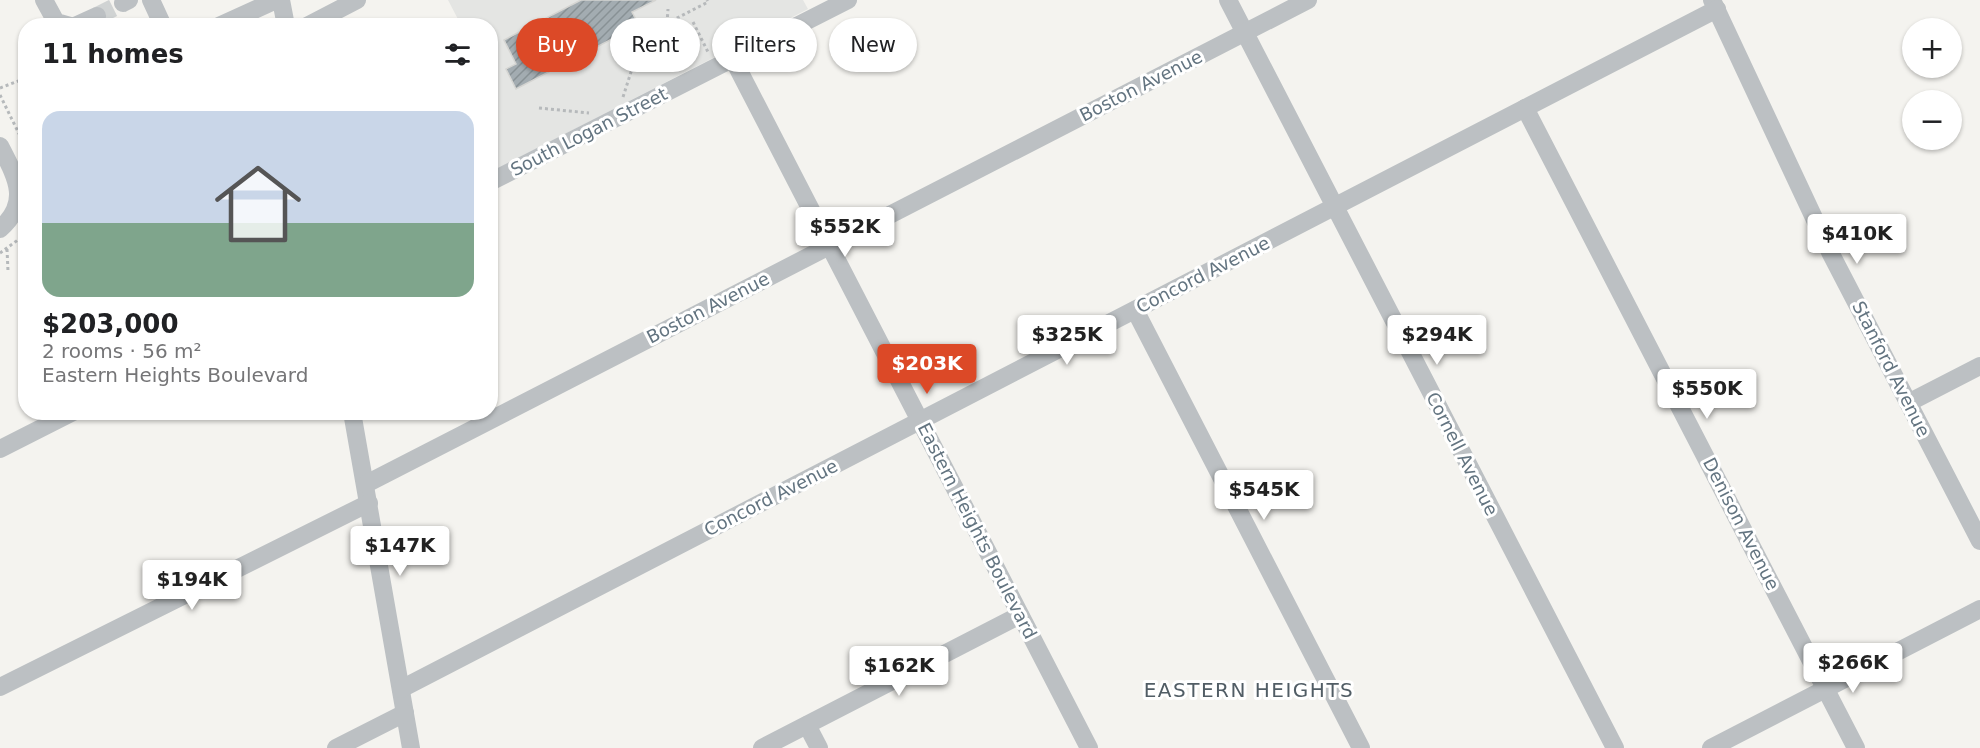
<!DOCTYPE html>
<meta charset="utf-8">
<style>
:root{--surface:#fff;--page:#f2f2f2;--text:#202124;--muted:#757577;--line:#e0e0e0;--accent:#dc4927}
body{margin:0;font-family:"DejaVu Sans",sans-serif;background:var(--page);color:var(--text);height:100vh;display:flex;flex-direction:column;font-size:22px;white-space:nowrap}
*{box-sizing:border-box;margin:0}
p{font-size:20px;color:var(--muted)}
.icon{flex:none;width:33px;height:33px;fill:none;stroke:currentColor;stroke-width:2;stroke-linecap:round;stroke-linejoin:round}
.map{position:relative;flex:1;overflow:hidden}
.sheet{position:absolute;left:18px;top:18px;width:480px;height:402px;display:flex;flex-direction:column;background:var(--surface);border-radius:24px;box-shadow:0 2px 4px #0004}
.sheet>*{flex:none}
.top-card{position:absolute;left:516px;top:18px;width:570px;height:54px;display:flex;gap:12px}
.buttons{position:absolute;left:1902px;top:18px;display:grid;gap:12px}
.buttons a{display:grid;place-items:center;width:60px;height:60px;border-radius:50%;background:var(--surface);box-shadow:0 2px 4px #0004;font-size:30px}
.price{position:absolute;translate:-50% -51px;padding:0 14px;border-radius:6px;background:#fff;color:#222;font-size:20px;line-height:39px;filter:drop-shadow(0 2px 3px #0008)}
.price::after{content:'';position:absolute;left:50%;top:36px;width:18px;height:14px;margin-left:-9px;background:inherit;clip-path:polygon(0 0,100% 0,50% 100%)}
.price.selected{background:var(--accent);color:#fff}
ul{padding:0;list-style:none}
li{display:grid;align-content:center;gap:12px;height:318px;padding:0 24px}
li+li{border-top:2px solid var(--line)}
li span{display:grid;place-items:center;height:186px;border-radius:18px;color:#555}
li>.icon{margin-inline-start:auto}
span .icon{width:108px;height:108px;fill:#fffc;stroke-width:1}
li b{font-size:26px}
h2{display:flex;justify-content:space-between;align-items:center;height:72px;padding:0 24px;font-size:26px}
.tag{padding:0 21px;border-radius:27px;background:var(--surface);box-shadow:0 2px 4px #0004;font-size:21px;line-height:54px}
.tag.selected{background:var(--accent);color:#fff}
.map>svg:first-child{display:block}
.built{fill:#e4e5e3}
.building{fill:url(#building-hatch);stroke:#d5d5d2;stroke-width:1.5}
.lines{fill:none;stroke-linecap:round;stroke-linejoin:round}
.minor-tunnel{stroke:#d0d3d3;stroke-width:18;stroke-dasharray:18 9;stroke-linecap:butt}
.path{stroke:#b6b9bb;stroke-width:3;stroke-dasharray:3 3;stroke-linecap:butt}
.minor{stroke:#bcc0c3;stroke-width:18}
.labels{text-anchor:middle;stroke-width:6;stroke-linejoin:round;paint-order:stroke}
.street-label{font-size:18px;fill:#637480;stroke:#fff}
.neighbourhood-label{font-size:20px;letter-spacing:1.5px;fill:#515d65;stroke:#fff}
</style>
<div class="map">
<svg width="1980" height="748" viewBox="0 0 1980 748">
<defs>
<pattern id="building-hatch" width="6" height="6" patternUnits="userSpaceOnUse" patternTransform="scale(1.5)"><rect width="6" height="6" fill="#a3acb1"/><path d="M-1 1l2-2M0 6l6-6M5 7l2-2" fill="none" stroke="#889195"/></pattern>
</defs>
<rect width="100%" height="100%" fill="#f4f3ef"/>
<!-- built -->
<polygon class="built" points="448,0 803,0 808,9 493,171 490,166 490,26 461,25"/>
<!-- building -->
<polygon class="building" points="581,0 656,0 632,12 639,25 516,89 506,69 516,64 504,40"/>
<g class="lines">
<!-- minor-tunnel -->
<polyline class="minor-tunnel" points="97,16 123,3"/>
<!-- path -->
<g class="path">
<polyline points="693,22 709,54"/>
<polyline points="667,23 668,9"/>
<polyline points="0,88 26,78"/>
<polyline points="0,95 26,148"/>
<polyline points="623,97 640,44 646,34 708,2 707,0"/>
<polyline points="539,108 589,113"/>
<polyline points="7,249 8,271"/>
<polyline points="0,253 26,234"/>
</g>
<!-- minor -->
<g class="minor">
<polyline points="44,0 56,22 70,26"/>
<polyline points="151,0 163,26"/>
<polyline points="281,0 286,26"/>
<polyline points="1228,0 1615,748"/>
<polyline points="1712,0 1830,252 1980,541"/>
<polyline points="123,3 129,0"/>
<polyline points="75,26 97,16"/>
<polyline points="219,26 276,0"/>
<polyline points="307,26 357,0"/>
<polyline points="733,59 1089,748"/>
<polyline points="1525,108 1856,748"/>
<path d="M0,146C16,177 31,202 0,229"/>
<polyline points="490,182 848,0"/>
<polyline points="1135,310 1361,748"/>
<polyline points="1908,403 1980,366"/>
<polyline points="352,412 411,748"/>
<polyline points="0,449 73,412"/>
<polyline points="366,484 1308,0"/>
<polyline points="0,687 369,503"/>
<polyline points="401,689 1717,9"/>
<polyline points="807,725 819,748"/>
<polyline points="336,748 405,713"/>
<polyline points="762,748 1020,615"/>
<polyline points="1711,748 1980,609"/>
</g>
</g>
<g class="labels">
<!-- street labels -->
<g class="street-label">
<text transform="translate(1141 86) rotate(-27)" y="6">Boston Avenue</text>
<text transform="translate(589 132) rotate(-27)" y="6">South Logan Street</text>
<text transform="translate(1203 275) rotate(-27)" y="6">Concord Avenue</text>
<text transform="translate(708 308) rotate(-27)" y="6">Boston Avenue</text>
<text transform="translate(1891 369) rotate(63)" y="6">Stanford Avenue</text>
<text transform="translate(1462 454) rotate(63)" y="6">Cornell Avenue</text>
<text transform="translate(771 498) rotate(-27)" y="6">Concord Avenue</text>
<text transform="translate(1741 524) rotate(63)" y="6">Denison Avenue</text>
<text transform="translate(977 531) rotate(63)" y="6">Eastern Heights Boulevard</text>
</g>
<!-- neighbourhood labels -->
<g class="neighbourhood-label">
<text x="1249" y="697">EASTERN HEIGHTS</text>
</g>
</g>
</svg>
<div class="buttons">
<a>+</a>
<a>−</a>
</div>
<b class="price" style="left:845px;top:258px">$552K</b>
<b class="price" style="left:1857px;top:265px">$410K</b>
<b class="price" style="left:1067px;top:366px">$325K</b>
<b class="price" style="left:1437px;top:366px">$294K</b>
<b class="price selected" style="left:927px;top:395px">$203K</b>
<b class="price" style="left:1707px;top:420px">$550K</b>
<b class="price" style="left:1264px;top:521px">$545K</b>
<b class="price" style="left:400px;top:577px">$147K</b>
<b class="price" style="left:192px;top:611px">$194K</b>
<b class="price" style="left:1853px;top:694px">$266K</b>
<b class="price" style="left:899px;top:697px">$162K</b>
<div class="top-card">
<a class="tag selected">Buy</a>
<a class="tag">Rent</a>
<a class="tag">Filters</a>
<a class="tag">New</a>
</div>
<section class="sheet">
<h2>11 homes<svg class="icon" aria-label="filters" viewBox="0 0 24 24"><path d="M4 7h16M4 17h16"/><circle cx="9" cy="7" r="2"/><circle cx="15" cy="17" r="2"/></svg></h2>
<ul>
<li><span style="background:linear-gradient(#c9d6e8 60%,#7fa58c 0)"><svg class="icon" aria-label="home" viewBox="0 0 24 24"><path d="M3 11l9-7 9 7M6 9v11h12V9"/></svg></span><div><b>$203,000</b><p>2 rooms · 56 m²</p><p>Eastern Heights Boulevard</p></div></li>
</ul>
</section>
</div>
